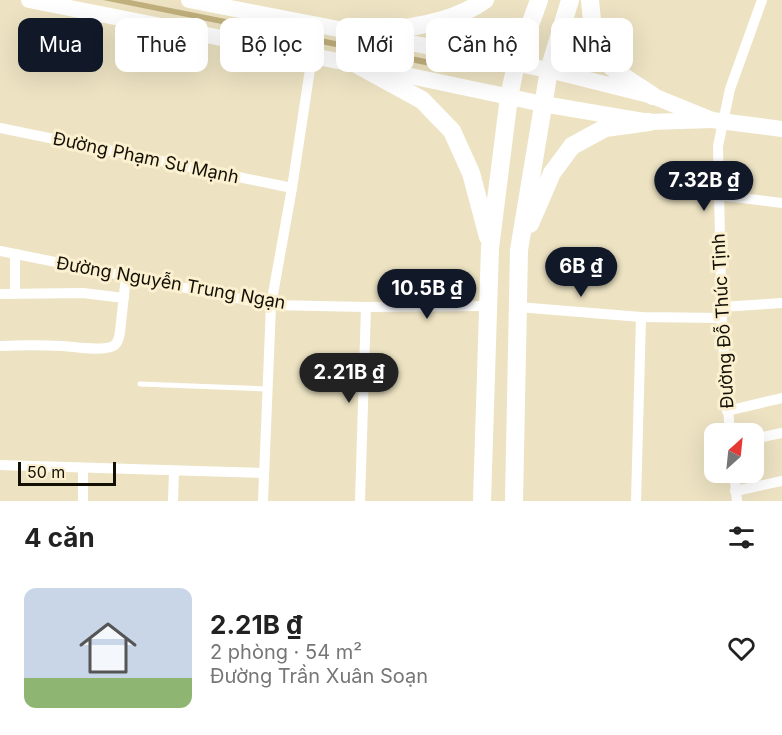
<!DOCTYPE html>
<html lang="vi">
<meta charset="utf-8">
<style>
:root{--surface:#fff;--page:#f2f2f2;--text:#222;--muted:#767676;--line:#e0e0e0;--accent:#111827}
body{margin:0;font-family:Inter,sans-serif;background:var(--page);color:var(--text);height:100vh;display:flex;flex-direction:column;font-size:22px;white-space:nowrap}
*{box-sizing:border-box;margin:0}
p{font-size:20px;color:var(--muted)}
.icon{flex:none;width:33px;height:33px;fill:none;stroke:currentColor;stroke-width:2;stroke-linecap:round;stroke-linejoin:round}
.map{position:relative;height:501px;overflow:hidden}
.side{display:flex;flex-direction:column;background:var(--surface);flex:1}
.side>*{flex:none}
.hud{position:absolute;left:18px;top:18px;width:747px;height:54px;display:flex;gap:12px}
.needle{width:39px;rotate:27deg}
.controls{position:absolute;left:704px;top:423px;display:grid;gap:12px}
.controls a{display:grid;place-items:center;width:60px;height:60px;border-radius:12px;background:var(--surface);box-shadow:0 6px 24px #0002;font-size:30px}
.scale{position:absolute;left:18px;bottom:15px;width:98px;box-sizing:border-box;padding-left:6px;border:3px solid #130f05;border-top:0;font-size:16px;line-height:21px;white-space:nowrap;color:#130f05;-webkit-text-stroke:4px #fbf0d0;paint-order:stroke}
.price{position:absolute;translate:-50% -51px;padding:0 14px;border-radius:21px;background:var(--accent);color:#fff;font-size:20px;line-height:39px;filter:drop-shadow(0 2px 3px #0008)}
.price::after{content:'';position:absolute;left:50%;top:36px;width:18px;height:14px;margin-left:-9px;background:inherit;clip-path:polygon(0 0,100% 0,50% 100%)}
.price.current{background:#222;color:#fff}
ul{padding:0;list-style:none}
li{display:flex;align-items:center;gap:18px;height:150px;padding:0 24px}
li+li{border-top:2px solid var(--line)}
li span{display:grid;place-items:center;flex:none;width:168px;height:120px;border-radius:12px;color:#555}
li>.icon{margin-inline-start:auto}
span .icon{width:72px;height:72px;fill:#fffc;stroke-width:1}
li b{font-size:26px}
h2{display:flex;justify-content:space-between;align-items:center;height:72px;padding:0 24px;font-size:26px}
.chip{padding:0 21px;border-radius:12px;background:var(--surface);box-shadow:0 6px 24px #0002;font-size:21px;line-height:54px}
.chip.current{background:var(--accent);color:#fff}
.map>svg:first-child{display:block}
.green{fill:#c1b07d}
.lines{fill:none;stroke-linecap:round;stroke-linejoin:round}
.lane{stroke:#fff;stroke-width:5}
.street{stroke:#fff;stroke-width:10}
.secondary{stroke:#fff;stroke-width:16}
.primary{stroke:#fff;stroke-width:18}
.labels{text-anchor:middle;stroke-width:6;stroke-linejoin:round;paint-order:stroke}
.street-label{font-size:18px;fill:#130f05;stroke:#fbf0d0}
</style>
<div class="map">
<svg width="782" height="501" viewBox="0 0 782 501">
<rect width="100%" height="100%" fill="#ede3c3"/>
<!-- green -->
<polygon class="green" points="103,0 130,0 436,61 435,67"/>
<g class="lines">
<!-- lane -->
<g class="lane">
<polyline points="139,60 146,25"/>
<polyline points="140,384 267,389"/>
</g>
<!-- street -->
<g class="street">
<polyline points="0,128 292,188"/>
<polyline points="718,195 782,203"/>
<polyline points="0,251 271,305 366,307 487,306"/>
<polyline points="15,254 15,294"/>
<polyline points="0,294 83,293 124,298"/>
<polyline points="518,307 641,317 722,318"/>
<polyline points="721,307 782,303"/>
<path d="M0,346C21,345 42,345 63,346C77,347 97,351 111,347C118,345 119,338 120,332L126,276"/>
<polyline points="727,411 782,398"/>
<polyline points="730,434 722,329 718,146 730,89 762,0"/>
<polyline points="753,439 782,433"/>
<polyline points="0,465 263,473"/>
<polyline points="734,472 737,501"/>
<polyline points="735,491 782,481"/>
<polyline points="83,501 83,468"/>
<polyline points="173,501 174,471"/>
<polyline points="263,501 271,305 292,188 312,56"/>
<polyline points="360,501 366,307"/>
<polyline points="636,501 641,317"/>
</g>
<!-- secondary -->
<g class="secondary">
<polyline points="29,0 358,65 543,104 649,122 712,120"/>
<polyline points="189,0 549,70 653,96 712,120 782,129"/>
</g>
<!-- primary -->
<g class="primary">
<path d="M590,0C595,63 603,63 653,96"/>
<path d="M365,35C406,27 450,25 485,0"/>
<polyline points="358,65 422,100 452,131 471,173 488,237"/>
<polyline points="530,224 552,173 572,146 605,128 649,122"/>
<polyline points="482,501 490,248 509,97 516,64 539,0"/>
<polyline points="514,501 519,250 549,70 570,0"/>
</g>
</g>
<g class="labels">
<!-- street labels -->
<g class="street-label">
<text transform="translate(146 158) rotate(12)" y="6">Đường Phạm Sư Mạnh</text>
<text transform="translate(171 283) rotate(10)" y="6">Đường Nguyễn Trung Ngạn</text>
<text transform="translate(723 321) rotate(-93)" y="6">Đường Đỗ Thúc Tịnh</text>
</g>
</g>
</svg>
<div class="controls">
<a><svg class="needle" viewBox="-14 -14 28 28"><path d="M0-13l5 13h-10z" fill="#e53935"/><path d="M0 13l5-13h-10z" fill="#767676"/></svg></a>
</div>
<div class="scale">50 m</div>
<b class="price" style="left:704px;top:212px">7.32B ₫</b>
<b class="price" style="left:581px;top:298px">6B ₫</b>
<b class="price" style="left:427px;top:320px">10.5B ₫</b>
<b class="price current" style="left:349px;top:404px">2.21B ₫</b>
<div class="hud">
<a class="chip current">Mua</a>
<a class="chip">Thuê</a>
<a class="chip">Bộ lọc</a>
<a class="chip">Mới</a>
<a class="chip">Căn hộ</a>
<a class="chip">Nhà</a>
</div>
</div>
<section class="side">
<h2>4 căn<svg class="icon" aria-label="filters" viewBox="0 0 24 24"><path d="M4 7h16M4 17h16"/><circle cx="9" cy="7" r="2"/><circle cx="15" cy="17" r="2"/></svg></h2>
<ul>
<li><span style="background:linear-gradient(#c9d6e8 75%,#8fb573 0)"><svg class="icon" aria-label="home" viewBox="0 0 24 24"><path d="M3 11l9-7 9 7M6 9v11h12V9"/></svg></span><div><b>2.21B ₫</b><p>2 phòng · 54 m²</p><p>Đường Trần Xuân Soạn</p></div><svg class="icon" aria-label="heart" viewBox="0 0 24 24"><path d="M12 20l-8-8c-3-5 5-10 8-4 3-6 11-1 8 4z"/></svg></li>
</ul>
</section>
